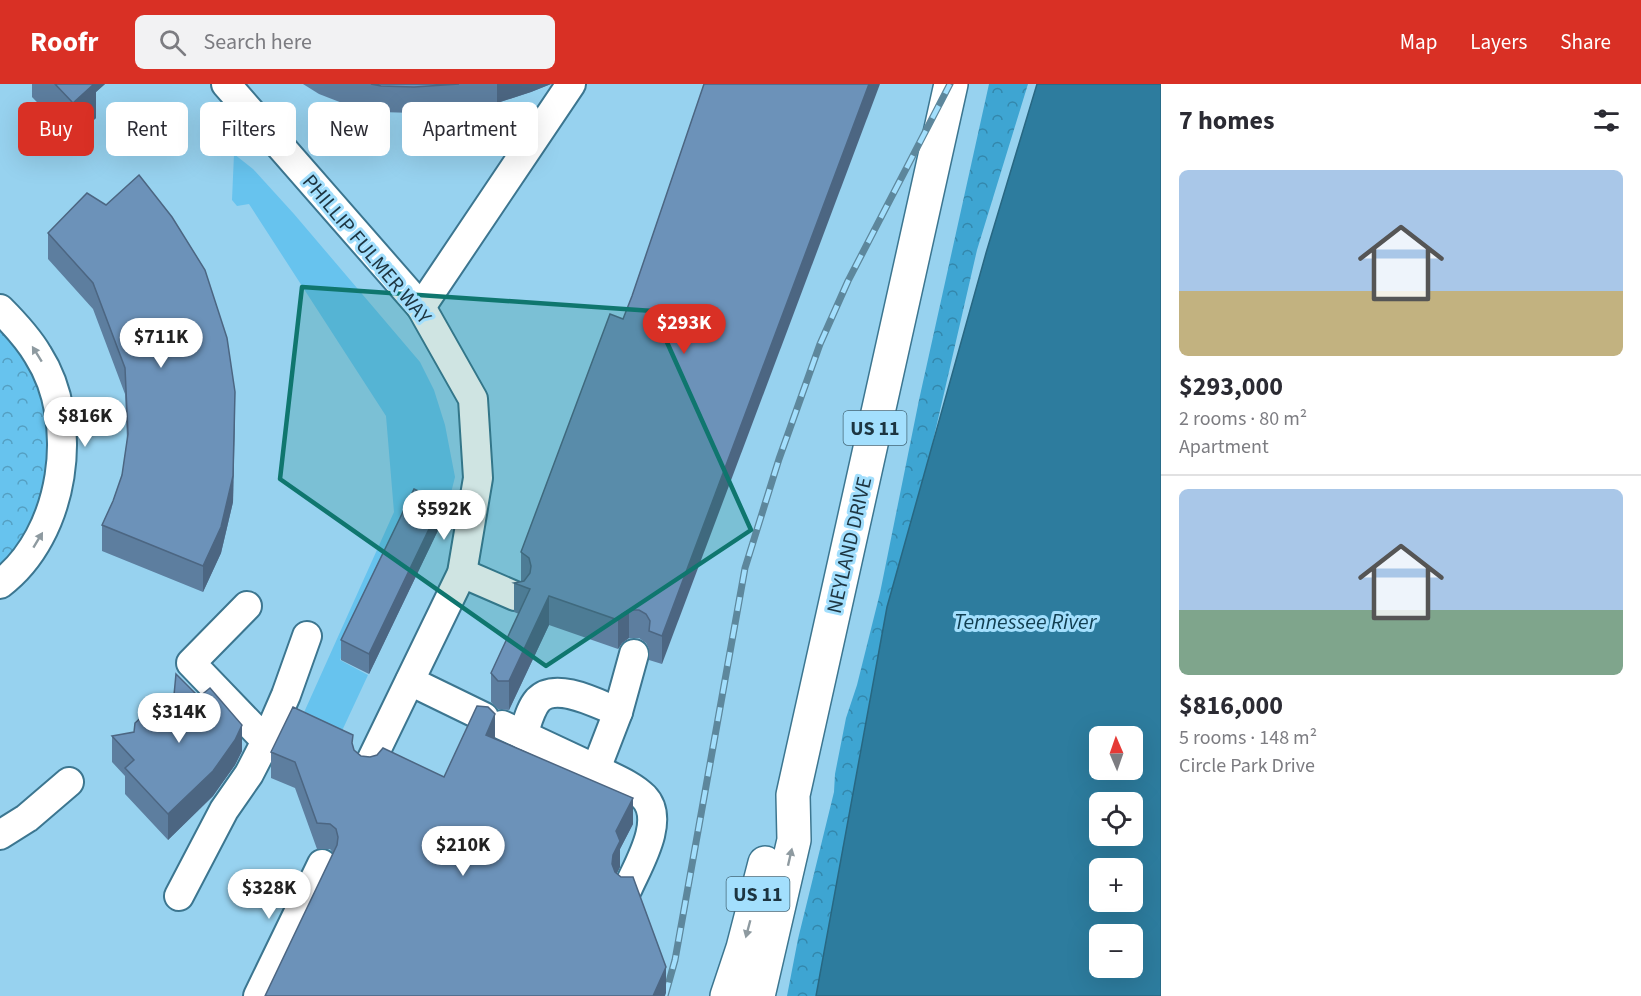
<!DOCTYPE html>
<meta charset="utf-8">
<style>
:root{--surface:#fff;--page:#f2f2f3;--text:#2b2b33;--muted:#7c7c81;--line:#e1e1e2;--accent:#d93025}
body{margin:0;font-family:"Source Sans 3",sans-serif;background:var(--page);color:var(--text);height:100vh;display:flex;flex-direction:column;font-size:22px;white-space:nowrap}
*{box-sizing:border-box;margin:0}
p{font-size:20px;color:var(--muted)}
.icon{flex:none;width:33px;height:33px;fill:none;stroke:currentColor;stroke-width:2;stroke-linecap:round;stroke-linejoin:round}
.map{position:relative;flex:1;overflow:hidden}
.side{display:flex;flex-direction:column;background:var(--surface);width:480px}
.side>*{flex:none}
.guide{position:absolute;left:18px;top:18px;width:570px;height:54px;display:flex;gap:12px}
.needle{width:39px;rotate:358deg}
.fabs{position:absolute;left:1089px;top:642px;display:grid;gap:12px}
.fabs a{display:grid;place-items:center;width:54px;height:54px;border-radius:9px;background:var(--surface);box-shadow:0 6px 24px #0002;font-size:30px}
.price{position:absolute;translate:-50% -51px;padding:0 14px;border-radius:21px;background:#fff;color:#222;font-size:20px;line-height:39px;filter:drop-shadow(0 2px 3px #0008)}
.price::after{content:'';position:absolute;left:50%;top:36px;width:18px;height:14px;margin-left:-9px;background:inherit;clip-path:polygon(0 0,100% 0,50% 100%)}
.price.selected{background:var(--accent);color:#fff}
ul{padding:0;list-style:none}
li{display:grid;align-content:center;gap:12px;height:318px;padding:0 18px}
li+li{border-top:2px solid var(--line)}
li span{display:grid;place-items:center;height:186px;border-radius:9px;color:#555}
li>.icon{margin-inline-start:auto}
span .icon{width:108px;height:108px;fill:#fffc;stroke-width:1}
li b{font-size:26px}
h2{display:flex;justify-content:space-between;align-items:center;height:72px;padding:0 18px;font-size:26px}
.tag{padding:0 21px;border-radius:9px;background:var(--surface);box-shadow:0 6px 24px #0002;font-size:21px;line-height:54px}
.tag.selected{background:var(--accent);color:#fff}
header{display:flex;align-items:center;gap:36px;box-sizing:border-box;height:84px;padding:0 30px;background:var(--accent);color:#fff}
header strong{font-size:28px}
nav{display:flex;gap:33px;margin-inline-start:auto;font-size:21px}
.search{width:420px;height:54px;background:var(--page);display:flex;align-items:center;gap:15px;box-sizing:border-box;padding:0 21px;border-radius:9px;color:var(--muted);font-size:22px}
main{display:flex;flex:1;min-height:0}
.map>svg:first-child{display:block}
.green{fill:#67c3ee}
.forest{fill:url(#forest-crowns)}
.park{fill:url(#park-crowns)}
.water{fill:#2d7c9e;stroke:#286782;stroke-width:1.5;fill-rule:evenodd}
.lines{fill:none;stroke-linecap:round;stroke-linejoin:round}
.minor-casing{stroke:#3c7690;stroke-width:32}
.major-casing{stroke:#3c7690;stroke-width:36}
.minor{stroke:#fff;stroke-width:28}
.major{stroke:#fff;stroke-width:33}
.rail-casing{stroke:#5d879c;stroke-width:7}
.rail{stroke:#a3dffd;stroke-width:4.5;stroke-dasharray:14;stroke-linecap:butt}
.wall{fill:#5d7e9f}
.shaded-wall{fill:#4c6682}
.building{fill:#6c92b9;stroke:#4c6682;stroke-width:1.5}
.oneway{fill:#8e9aa0}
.marked{fill:#0f766e;fill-opacity:0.2;stroke:#0f766e;stroke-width:4.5;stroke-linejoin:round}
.labels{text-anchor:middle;stroke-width:6;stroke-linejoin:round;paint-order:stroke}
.shield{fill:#a3dffd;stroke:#456879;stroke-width:1.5}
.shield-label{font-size:20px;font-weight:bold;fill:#1d3541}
.street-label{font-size:21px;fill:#1d3541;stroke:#a3dffd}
.water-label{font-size:22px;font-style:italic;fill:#113e51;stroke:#a3dffd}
</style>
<header>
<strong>Roofr</strong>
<div class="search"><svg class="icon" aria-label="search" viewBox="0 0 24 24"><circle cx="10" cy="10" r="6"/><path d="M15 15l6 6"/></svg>Search here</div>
<nav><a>Map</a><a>Layers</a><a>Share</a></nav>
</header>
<main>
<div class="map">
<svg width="1161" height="912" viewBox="0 0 1161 912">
<defs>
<pattern id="forest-crowns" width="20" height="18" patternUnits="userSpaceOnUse" patternTransform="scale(1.5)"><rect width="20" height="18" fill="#3ea5d2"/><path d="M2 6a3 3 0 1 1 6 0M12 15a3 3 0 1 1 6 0" fill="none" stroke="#3387ac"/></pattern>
<pattern id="park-crowns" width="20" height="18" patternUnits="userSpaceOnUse" patternTransform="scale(1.5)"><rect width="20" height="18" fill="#67c3ee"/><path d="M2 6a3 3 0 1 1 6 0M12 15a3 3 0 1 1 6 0" fill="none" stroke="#549fc2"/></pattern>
</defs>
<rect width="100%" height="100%" fill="#97d2ef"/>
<!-- green -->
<polygon class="green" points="234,70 253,85 294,130 420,278 434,306 445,341 455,393 449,417 437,413 428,430 413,424 340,576 368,591 334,664 297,644 394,428 386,332 249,120 237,122 232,116"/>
<!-- forest -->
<polygon class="forest" points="989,0 1028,0 977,166 930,370 887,523 816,912 787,912 798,855 834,708 835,690 846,634 857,601 880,509 919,316"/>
<!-- park -->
<polygon class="park" points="0,237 12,245 57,335 52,409 0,495"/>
<!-- water -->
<path class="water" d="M1037,0H1161V912H816L887,523L986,169ZM1100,652H1132V686H1100ZM1100,718H1132V752H1100ZM1100,784H1132V818H1100ZM1100,850H1132V884H1100Z"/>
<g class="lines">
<defs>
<g id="minor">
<polyline points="226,0 421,223 473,315 478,394 462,489 368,683"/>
<polyline points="421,223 571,0"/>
<path d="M0,225C14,239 28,254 38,271C81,338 65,451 0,500"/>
<polyline points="462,489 515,512"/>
<polyline points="247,522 191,579 266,657 286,611 307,552"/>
<polyline points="410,597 484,633"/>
<polyline points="502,641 596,685 618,628 634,570"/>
<path d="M523,651C527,640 530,625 538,616C556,597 598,620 618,628"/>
<path d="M596,685C611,693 631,700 644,713C666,736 638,781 628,804"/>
<polyline points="0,751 27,734 69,698"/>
<polyline points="179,812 224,726 249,690 266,657"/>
<polyline points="258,912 322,780"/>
</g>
<g id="major">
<polyline points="727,912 743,864 765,779"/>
<polyline points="758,912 794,756 793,711 951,0"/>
</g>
</defs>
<!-- minor casing -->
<use href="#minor" class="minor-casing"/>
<!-- major casing -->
<use href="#major" class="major-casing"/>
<!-- minor -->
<use href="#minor" class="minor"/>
<!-- major -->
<use href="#major" class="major"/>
<defs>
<polyline id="rail" points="665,912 675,876 745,484 779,375 820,260 848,197 950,0"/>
</defs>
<!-- rail casing -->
<use href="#rail" class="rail-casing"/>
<!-- rail -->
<use href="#rail" class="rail"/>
</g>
<!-- wall -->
<g class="wall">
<polygon points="32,0 105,0 96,8 96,34 73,55 32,13"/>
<polygon points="303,0 551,0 531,8 497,19 458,26 414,29 381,28 350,22 319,10"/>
<polygon points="704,0 662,580 649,576 649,565 646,559 639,554 629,554 622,559 618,565 549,541 509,626 498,625 491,618 491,589 519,530 514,528 514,499 522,497 521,497 521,468 623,235 632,212"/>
<polygon points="48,149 235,334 233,418 221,469 203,508 102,467 102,441 113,417 122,391 127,356 125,310 93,225 48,175"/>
<polygon points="442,438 369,590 341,576 341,556"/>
<polygon points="112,652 242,667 235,681 213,712 168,756 125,710 125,692 112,678"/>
<polygon points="495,655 633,740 620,765 620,783 617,789 666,909 333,769 330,765 317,765 295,704 271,694 271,668 353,663 354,666 361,672 444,693"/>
</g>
<!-- shaded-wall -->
<g class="shaded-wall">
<polygon points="83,0 105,0 96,8 96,34 73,55 73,19"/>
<polygon points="497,0 551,0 531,8 497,19"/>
<polygon points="869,0 880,0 662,580 662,552"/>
<polygon points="235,308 233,418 221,469 203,508 203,482"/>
<polygon points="442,418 442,438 369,590 369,570"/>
<polygon points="549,512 549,541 509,626 509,597"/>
<polygon points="629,526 629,554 622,559 618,565 618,536 622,530"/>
<polygon points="495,630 495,656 486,651"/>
<polygon points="242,641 242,667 235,681 213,712 168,756 168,730"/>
<polygon points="633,714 633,740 620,765 620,783 613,797 612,780 616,747"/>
<polygon points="666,883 666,909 665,912 653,912"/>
</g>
<!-- building -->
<g class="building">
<polygon points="55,0 94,0 73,19"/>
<polygon points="371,0 459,0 414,3 381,2"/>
<polygon points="704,0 869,0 662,552 649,547 650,537 646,530 639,526 629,526 622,530 618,536 549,512 509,597 498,597 491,589 530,505 514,499 524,497 530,489 531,482 529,474 521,468 610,230 623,235 632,212"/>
<polygon points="139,91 172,133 205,186 227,254 235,308 233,392 221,443 203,482 102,441 113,417 122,391 128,350 125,284 93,199 48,149 87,109 106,121"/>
<polygon points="414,405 442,418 369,570 341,556"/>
<polygon points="176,590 199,613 210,604 242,641 235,656 213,687 168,730 125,684 134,676 112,652 134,648 135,639 160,616 174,611"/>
<polygon points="477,622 488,623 495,630 486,651 633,714 616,747 620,757 613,771 612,780 615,788 621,793 633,793 666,883 653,912 265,912 337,761 338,753 336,745 330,740 317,739 295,678 271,668 293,623 353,651 352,659 354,666 361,672 370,673 377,671 383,664 444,693"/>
</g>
<!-- one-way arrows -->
<defs><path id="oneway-solid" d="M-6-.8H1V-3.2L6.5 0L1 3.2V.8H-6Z" transform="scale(1.5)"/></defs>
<g class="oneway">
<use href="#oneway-solid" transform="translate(37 270) rotate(-122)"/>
<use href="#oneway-solid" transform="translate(38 456) rotate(-59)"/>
<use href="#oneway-solid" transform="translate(790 773) rotate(-77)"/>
<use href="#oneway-solid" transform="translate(748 845) rotate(105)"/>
</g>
<!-- marked area -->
<path class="marked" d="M302,203L653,227L751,446L546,582L280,395Z"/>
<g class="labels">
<!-- shield labels -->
<g class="shield">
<rect x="843.5" y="327" width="63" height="34" rx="4.5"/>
<rect x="726.5" y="793" width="63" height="34" rx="4.5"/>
</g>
<g class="shield-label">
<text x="875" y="351">US 11</text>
<text x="758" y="817">US 11</text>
</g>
<!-- street labels -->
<g class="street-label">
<text transform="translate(367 165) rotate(50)" y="7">PHILLIP FULMER WAY</text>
<text transform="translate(849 461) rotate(-77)" y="7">NEYLAND DRIVE</text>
</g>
<!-- water labels -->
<g class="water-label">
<text x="1025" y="545">Tennessee River</text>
</g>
</g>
</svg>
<div class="fabs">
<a><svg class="needle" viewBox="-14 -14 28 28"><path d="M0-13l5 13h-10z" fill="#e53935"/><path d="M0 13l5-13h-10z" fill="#7c7c81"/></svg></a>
<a><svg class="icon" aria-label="locate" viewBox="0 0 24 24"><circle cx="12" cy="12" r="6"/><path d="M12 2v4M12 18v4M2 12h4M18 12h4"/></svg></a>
<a>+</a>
<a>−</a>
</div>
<b class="price selected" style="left:684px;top:271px">$293K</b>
<b class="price" style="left:161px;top:285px">$711K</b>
<b class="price" style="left:85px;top:364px">$816K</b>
<b class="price" style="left:444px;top:457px">$592K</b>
<b class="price" style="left:179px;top:660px">$314K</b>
<b class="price" style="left:463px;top:793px">$210K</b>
<b class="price" style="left:269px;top:836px">$328K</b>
<div class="guide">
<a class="tag selected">Buy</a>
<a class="tag">Rent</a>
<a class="tag">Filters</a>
<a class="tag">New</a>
<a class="tag">Apartment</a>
</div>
</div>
<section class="side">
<h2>7 homes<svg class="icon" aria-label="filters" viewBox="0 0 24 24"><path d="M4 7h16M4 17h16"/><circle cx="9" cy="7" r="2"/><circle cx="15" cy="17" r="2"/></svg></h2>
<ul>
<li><span style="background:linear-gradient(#a9c7e8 65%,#c2b280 0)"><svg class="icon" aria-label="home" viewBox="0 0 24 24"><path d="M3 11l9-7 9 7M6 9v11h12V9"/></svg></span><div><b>$293,000</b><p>2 rooms · 80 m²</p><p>Apartment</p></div></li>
<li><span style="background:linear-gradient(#a9c7e8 65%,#7fa58c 0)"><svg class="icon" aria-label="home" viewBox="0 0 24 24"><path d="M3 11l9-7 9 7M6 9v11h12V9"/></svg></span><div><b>$816,000</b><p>5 rooms · 148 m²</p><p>Circle Park Drive</p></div></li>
</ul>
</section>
</main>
